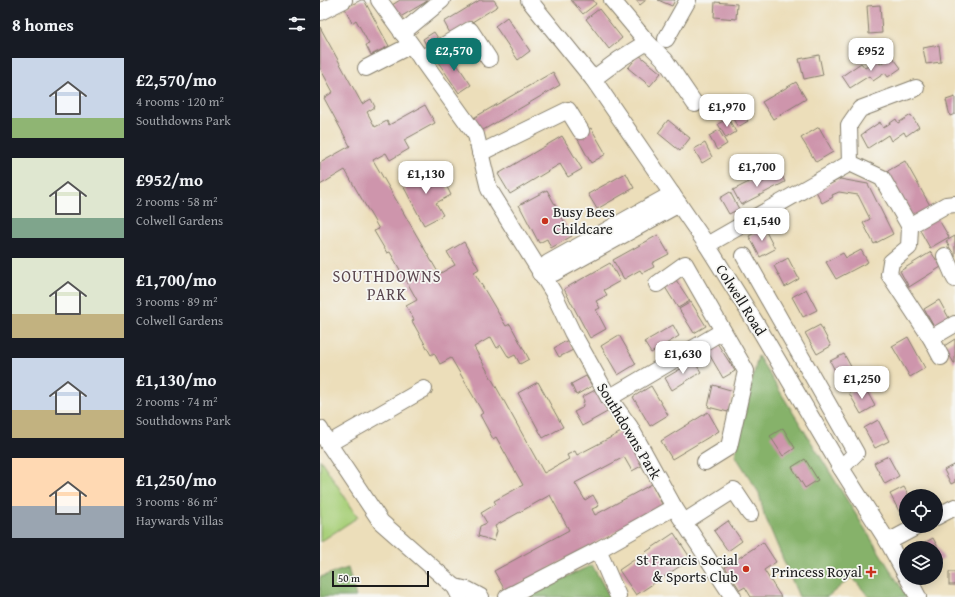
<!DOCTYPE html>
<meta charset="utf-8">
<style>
:root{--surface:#171b24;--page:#20242c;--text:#f1f3f6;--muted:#9ea1a6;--accent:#0f766e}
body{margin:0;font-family:"Gentium Book Plus",serif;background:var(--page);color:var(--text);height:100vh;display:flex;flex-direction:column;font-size:15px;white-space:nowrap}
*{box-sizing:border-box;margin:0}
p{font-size:13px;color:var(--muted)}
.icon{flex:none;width:22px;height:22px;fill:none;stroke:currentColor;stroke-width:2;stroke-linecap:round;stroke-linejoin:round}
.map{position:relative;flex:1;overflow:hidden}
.side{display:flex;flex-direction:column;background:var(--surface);width:320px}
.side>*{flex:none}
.buttons{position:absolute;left:579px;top:489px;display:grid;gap:8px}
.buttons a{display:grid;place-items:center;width:44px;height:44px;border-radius:50%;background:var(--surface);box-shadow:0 2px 10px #0003;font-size:20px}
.scale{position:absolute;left:12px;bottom:10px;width:97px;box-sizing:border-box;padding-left:4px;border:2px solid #1c1c1c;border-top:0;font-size:11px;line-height:14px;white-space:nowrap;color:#1c1c1c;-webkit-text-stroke:3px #f6f6f2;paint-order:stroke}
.price{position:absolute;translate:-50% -34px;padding:0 9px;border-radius:8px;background:#fff;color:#222;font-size:13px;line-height:26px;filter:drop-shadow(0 1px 2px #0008)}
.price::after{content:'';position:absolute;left:50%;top:24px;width:12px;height:9px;margin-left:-6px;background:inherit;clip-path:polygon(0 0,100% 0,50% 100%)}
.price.on{background:var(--accent);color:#fff}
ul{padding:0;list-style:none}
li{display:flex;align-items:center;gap:12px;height:100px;padding:0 12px}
li span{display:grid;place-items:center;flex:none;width:112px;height:80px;border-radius:0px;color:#555}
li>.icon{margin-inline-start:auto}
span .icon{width:48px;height:48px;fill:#fffc;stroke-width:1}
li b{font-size:17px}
h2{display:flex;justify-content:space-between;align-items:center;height:48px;padding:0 12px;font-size:17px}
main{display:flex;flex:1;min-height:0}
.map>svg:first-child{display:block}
.green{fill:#a9d07a;stroke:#62764b}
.forest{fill:#86b26a;stroke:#516743}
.building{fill:#ce95ac}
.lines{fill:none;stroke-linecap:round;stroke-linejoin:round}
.minor-casing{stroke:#847d6b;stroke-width:18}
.minor{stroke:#fff;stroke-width:16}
.poi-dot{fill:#c8321e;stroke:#f6f6f2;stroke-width:1.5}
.labels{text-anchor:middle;stroke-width:3.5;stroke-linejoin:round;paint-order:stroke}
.poi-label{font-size:15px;fill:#1c1c1c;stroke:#f6f6f2;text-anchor:end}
.street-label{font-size:15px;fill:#1c1c1c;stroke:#f6f6f2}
.neighbourhood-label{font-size:16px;letter-spacing:1px;fill:#5a464e;stroke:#f6f6f2}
</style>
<main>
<section class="side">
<h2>8 homes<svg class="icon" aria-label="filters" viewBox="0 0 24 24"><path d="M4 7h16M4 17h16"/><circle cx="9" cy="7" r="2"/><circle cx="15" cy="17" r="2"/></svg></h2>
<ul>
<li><span style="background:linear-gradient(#c9d6e8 75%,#8fb573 0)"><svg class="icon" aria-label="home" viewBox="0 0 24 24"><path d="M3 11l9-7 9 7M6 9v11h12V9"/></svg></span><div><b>£2,570/mo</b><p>4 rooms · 120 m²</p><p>Southdowns Park</p></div></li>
<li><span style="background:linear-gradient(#dfe7d0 75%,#7fa58c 0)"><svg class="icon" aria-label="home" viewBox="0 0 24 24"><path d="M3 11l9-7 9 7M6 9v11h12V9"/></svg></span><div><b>£952/mo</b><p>2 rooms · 58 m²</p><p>Colwell Gardens</p></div></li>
<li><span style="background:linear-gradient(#dfe7d0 70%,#c2b280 0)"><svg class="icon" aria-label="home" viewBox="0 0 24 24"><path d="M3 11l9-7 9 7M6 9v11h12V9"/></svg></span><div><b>£1,700/mo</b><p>3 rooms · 89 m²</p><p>Colwell Gardens</p></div></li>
<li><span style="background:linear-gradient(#c9d6e8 65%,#c2b280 0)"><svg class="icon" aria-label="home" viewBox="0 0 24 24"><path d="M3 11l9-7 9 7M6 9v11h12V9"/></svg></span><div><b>£1,130/mo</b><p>2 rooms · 74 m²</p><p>Southdowns Park</p></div></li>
<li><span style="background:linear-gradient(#ffd9b3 60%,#9aa5b1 0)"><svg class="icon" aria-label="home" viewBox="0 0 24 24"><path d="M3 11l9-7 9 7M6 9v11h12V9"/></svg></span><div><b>£1,250/mo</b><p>3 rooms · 86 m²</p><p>Haywards Villas</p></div></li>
</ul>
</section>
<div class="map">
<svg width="635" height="597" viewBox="0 0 635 597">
<rect width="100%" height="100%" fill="#f6f6f2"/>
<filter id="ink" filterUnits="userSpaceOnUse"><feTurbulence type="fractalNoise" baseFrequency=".025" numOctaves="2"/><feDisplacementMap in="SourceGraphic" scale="8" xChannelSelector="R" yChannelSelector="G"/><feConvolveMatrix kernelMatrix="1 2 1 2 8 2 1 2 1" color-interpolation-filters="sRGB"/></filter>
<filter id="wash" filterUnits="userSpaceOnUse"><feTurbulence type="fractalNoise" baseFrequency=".012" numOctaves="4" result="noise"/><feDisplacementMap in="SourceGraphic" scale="16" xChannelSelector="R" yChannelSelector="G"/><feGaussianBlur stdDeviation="0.9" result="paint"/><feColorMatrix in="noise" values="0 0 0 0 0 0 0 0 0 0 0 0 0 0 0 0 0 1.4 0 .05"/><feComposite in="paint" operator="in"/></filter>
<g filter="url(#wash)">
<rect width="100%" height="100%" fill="#ecdeba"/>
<!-- green -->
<polygon class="green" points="0,459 38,517 0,542"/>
<!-- forest -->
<g class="forest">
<polygon points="438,356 587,597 549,597 532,577 507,597 479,597 444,514 439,493 415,455"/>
<polygon points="272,565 290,597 203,597"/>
<polygon points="28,568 36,597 0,597 0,577"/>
</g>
<g id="blocks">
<!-- building -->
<g class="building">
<polygon points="41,0 44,0 69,46 51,55 46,45 49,44 36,20 32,23 25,8"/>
<polygon points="80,0 109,0 77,19 69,7"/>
<polygon points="160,0 174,0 178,6 131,35 124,22"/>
<polygon points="251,0 273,0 276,4 263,14"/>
<polygon points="316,0 326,0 320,5"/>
<polygon points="338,0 355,0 352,6"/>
<polygon points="395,2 417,4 416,19 394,17"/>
<polygon points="560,5 562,33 549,34 547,6"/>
<polygon points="279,9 302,38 289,49 266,19"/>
<polygon points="187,17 210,51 198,60 175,26"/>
<polygon points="0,27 42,104 51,99 55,107 47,112 55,127 67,121 69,125 105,105 115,123 84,140 89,149 70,160 66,153 53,160 119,274 135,265 127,252 144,242 159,269 154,272 186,326 190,324 209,359 200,364 195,355 189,358 181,345 177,348 171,337 154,347 224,473 249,459 247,455 255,451 257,455 305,430 323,465 312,471 304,457 255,483 265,500 273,495 279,506 272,509 275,515 332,484 343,506 186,592 174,571 249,530 230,495 175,526 177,531 174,541 158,536 160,526 167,523 161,513 176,504 174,501 203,485 176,437 173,439 160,415 163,413 131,358 120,364 114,353 111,355 92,321 94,320 86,306 97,300 70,252 67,253 54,231 59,229 25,170 0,185 0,163 30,146 4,98 13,92 0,68"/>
<polygon points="114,32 122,44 110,52 103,39"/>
<polygon points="619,45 621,62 606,64 603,48"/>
<polygon points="128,51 151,85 139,93 116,59"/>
<polygon points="319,55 341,73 330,86 308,68"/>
<polygon points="499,55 503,75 484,79 479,59"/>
<polygon points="572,56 581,68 568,77 565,73 553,81 549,76 530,88 522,76 541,63 545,68 558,60 560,64"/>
<polygon points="233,72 240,85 158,133 150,120"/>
<polygon points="476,82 486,99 453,119 442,102"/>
<polygon points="635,97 635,114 630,116 626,100"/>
<polygon points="420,108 428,121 418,127 410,114"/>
<polygon points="591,115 599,127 586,136 584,132 571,141 568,135 548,148 541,135 560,122 563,128 576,119 578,123"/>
<polygon points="408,118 416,132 406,138 398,124"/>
<polygon points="348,120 370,138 360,151 338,133"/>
<polygon points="499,127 513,152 496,162 481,138"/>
<polygon points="271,128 286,154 271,163 256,136"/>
<polygon points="399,130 407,144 397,150 389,136"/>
<polygon points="242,136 262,169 248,177 240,164 190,194 178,174"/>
<polygon points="385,143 392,157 382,163 374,149"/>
<polygon points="585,161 612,209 593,220 566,172"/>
<polygon points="102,169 109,181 121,175 131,195 116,203 123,215 104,225 80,180"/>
<polygon points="460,172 465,182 421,205 413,190 439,177 442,182"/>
<polygon points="306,173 314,188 277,209 268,194"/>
<polygon points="520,179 548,184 573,234 554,244 543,223 550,219 538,195 519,192 512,195 513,197 502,203 496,191"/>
<polygon points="227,190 252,236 231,248 227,239 219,243 199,205"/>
<polygon points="410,192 419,209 409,214 400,198"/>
<polygon points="616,215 629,237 610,248 597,225"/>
<polygon points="444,228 455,249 440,257 429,236"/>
<polygon points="338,235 349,254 332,263 334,267 322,273 320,270 304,279 293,260"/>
<polygon points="635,236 635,257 626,241"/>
<polygon points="541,250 548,262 516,279 506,262 523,253 526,258"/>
<polygon points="611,252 621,267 589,287 580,271"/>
<polygon points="468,258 479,279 465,287 454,266"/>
<polygon points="290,263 300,281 284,290 287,295 276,301 280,308 276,310 286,329 270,338 244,289"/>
<polygon points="354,277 370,301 358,308 343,284"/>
<polygon points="486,289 497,310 483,317 472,297"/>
<polygon points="619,300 629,318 614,327 604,309"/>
<polygon points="371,302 386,326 374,333 359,309"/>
<polygon points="353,325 359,336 331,353 324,342"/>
<polygon points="500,325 511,346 497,354 485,333"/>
<polygon points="299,335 316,364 298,375 281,346"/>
<polygon points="588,337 605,368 590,377 572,346"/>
<polygon points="635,339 635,363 634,363 624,346"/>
<polygon points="248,340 253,350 239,357 234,348"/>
<polygon points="397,343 415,371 403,378 386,349"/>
<polygon points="524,354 535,374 521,382 510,361"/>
<polygon points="374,361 381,372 352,390 345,378"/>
<polygon points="266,376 272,386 256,395 251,384"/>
<polygon points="218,382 243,427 223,438 198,393"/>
<polygon points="393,385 414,391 408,412 388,407"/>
<polygon points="331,386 348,415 330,426 313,397"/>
<polygon points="544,386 555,406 541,414 529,393"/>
<polygon points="277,389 289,411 262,426 254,412 262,408 264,401 262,397"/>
<polygon points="388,412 399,431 352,459 341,441"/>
<polygon points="558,420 569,441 555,448 544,428"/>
<polygon points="463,428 475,448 463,456 450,436"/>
<polygon points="568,456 579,476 565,484 554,463"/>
<polygon points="485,459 498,480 485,488 472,467"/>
<polygon points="635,464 635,482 631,484 624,470"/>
<polygon points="584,487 589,496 586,496 586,512 581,515 570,494"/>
<polygon points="408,521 422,541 408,551 394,531"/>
<polygon points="354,533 371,559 316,595 299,570"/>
<polygon points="613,538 624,559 616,563 616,548 601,548 599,546"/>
<polygon points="443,542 456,562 444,570 461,597 431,597 425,587 420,590 405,567"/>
<rect x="629" y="572" width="6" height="13"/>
</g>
</g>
</g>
<g filter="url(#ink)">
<use href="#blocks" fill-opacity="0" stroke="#847d6b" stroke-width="1"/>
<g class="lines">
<defs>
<g id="minor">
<polyline points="59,0 156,135 169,189 233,292 252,332 289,398 310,427 354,507 413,597"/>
<polyline points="209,0 273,79 387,245 437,325 521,468 568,542 586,575"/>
<polyline points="292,0 327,42 345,60 375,104"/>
<polyline points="0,12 24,0"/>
<polyline points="82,33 122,0"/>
<polyline points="346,39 368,0"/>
<polyline points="101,59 150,30 169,59"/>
<polyline points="46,68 91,45"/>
<polyline points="273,79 300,59 327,42"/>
<polyline points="160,153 248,110 261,131"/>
<polyline points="530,163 562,178 590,227 589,247 571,262 569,274 611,338 621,357"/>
<polyline points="530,163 529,125 540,109 596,88"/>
<polyline points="589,226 626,205 635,204"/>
<polyline points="387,245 530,163"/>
<polyline points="424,256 536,453 521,468"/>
<polyline points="625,256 635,279"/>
<polyline points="220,273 234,273 359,204"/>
<polyline points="220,273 228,263 352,194"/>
<polyline points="337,284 365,264 426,371 409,447 385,462"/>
<polyline points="611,338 635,324"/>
<polyline points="289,398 403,331"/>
<polyline points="0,429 6,440 61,522 128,581 135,587 140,597"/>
<polyline points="8,444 104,389"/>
<polyline points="616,517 635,507"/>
<polyline points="364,522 414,490 430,514"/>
<polyline points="568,542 598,526"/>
<polyline points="278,550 298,596"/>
<polyline points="588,578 598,597"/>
<polyline points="135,587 148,590 161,597"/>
<polyline points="187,597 278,550 354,507"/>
</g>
</defs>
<!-- minor casing -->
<use href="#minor" class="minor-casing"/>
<!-- minor -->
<use href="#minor" class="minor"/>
</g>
</g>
<!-- markers -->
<g class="poi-dot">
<circle cx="225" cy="221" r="4"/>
<circle cx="426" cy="569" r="4"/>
<path d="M549 566h4v4h4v4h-4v4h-4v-4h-4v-4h4z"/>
</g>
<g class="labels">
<!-- poi labels -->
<g class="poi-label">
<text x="233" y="217" text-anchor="start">Busy Bees<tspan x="233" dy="17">Childcare</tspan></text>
<text x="418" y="565">St Francis Social<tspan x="418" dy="17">&amp; Sports Club</tspan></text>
<text x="542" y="577">Princess Royal</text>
</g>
<!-- street labels -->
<g class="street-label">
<text transform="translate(421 300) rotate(58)" y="5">Colwell Road</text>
<text transform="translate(309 431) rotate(59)" y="5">Southdowns Park</text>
</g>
<!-- neighbourhood labels -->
<g class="neighbourhood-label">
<text x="67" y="282">SOUTHDOWNS<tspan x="67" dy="18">PARK</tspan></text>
</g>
</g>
</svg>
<div class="buttons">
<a><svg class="icon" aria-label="locate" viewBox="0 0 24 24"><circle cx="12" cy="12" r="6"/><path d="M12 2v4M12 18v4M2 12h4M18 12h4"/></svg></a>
<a><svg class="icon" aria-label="layers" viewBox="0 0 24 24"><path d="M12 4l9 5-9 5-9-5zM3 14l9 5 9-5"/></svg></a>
</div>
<div class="scale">50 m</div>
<b class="price on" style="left:134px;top:72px">£2,570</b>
<b class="price" style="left:551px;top:72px">£952</b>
<b class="price" style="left:407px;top:128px">£1,970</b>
<b class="price" style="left:437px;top:188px">£1,700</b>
<b class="price" style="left:106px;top:195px">£1,130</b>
<b class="price" style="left:442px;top:242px">£1,540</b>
<b class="price" style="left:363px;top:375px">£1,630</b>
<b class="price" style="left:542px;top:400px">£1,250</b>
</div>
</main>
